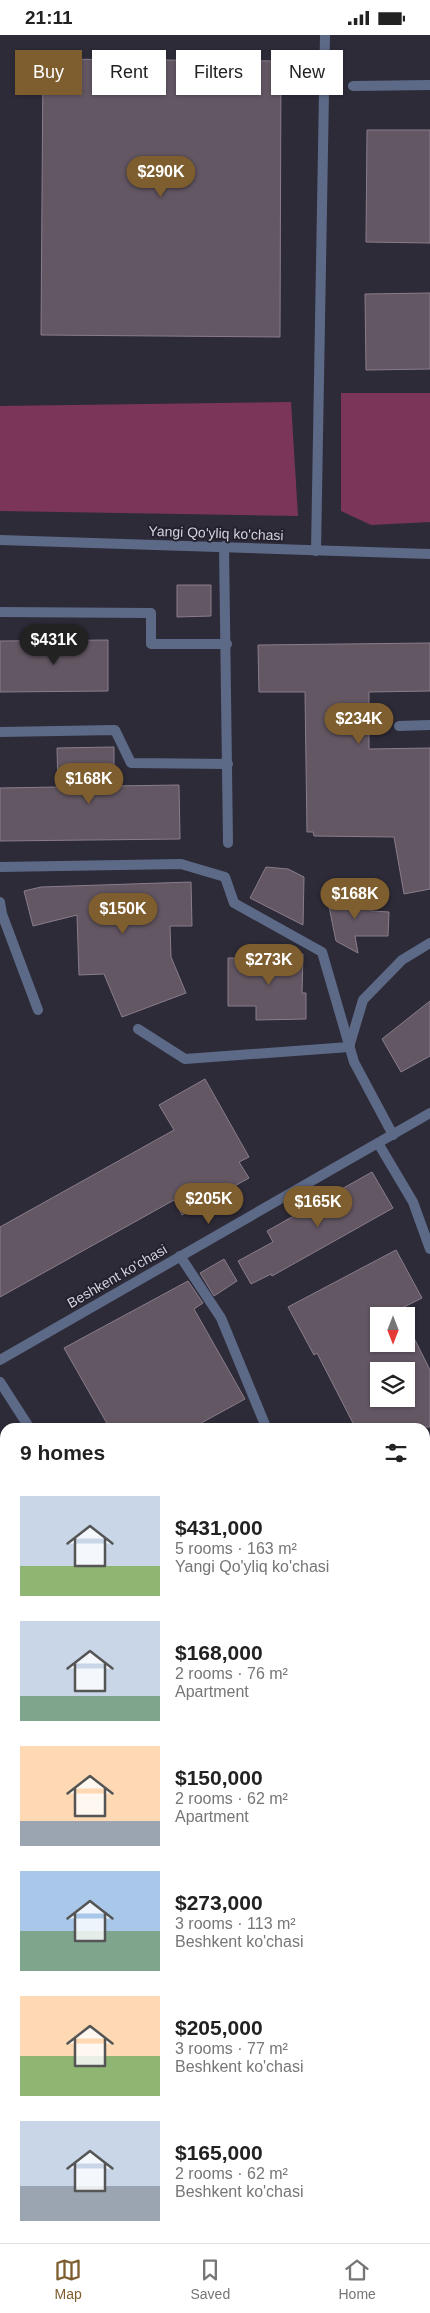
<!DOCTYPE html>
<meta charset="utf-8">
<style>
:root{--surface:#fff;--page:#f2f2f2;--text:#222;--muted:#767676;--line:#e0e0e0;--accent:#7e5e2e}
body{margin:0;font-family:Helvetica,sans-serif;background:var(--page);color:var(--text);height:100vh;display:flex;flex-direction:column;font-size:19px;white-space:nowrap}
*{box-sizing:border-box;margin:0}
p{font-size:16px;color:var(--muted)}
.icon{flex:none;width:28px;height:28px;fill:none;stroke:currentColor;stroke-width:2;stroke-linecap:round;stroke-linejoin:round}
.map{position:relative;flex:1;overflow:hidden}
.sheet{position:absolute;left:0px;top:1388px;width:430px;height:821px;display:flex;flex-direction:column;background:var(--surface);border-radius:15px 15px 0 0;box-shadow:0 1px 4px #0004}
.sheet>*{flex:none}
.top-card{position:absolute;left:15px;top:15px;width:400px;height:45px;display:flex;gap:10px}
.needle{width:32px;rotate:180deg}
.tools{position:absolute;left:370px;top:1272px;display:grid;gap:10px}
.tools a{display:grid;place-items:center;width:45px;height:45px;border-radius:0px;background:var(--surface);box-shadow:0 1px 4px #0004;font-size:25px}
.price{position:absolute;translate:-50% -42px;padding:0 11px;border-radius:18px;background:var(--accent);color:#fff;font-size:16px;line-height:32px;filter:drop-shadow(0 1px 2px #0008)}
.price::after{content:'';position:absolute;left:50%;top:30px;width:15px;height:11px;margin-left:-8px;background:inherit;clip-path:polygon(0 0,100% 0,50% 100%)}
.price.current{background:#222;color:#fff}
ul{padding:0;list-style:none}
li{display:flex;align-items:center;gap:15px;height:125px;padding:0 20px}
li span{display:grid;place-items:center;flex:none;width:140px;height:100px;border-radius:0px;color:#555}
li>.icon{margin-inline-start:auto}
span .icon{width:60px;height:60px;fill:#fffc;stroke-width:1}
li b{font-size:21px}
h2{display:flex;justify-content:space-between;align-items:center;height:60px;padding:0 20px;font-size:21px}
.pill{padding:0 18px;border-radius:0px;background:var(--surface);box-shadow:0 1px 4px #0004;font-size:18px;line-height:45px}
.pill.current{background:var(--accent);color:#fff}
.status{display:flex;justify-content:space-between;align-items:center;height:35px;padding:0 25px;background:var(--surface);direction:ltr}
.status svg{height:14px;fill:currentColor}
.menu{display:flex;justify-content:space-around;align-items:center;height:70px;border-top:1px solid var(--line);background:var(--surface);font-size:14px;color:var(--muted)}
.menu a{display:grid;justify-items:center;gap:2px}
.menu .current{color:var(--accent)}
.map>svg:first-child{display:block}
.green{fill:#7b3559}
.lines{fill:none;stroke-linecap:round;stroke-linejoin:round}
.canal{stroke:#2579a8;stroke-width:26}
.building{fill:#635764;stroke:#8a7d8b;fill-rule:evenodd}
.service{stroke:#5d6a87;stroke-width:10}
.minor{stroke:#5d6a87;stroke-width:10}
.tertiary{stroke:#5d6a87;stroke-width:10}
.labels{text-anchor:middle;stroke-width:4;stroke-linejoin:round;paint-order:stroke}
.street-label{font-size:14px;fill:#d3d2db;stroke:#24212f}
</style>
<div class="status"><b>21:11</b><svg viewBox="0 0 49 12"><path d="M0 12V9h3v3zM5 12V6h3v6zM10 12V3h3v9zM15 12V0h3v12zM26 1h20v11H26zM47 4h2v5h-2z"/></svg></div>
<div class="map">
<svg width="430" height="2208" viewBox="0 0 430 2208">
<rect width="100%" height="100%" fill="#2e2b39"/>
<!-- green -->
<g class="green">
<polygon points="341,358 430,358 430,487 371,490 341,476"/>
<polygon points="291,367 298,481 0,476 0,371"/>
</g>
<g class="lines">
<!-- canal -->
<g class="canal">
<polyline points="425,2192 430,2191"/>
<polyline points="293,2208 328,2204"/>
</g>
</g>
<!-- building -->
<g class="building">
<polygon points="43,24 281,26 280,302 41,300"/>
<polygon points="367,95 430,95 430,208 366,207"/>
<polygon points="430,258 430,334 366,335 365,259"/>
<polygon points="177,550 211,550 211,581 177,582"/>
<polygon points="108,605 108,656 0,657 0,606"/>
<polygon points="430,608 430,656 369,657 369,714 430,713 430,854 404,859 394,802 314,801 313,797 307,797 305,657 259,657 258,610"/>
<polygon points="114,712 114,751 179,750 180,804 0,806 0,753 58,752 57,713"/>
<polygon points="266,832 288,834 304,842 303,890 250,863"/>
<polygon points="191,847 192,891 170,891 171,922 186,958 122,982 104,939 79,940 77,880 33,891 24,856 41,852"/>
<polygon points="325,852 372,876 389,877 388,901 355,901 358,918 336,906"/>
<polygon points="270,919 303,919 302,958 306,958 306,984 256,985 256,971 228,971 228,923 270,923"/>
<polygon points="430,966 430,1021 401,1037 382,1004"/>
<polygon points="205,1044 249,1122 239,1127 249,1143 182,1180 174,1165 0,1262 0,1192 174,1095 159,1070"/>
<polygon points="372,1137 393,1173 272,1241 271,1239 251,1249 238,1226 273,1207 267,1196"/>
<path d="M396,1215L422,1263L400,1274L404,1281H379V1309H406V1287L430,1335V1392H355L317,1318L314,1320L288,1272ZM379,1336H406V1364H379Z"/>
<polygon points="224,1224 237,1246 214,1261 200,1238"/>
<polygon points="188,1246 203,1268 194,1274 245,1364 194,1392 109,1392 64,1313"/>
</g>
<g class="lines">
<!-- service -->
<g class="service">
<polyline points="353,51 430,50"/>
<polyline points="224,511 228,808"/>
<polyline points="316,516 325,0"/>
<polyline points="0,577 151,578 151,609 227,609"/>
<polyline points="399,691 430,690"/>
<polyline points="0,697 115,695 131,728 228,729"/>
<polyline points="0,832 181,829 225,842 234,868 322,917 354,1027 393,1100"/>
<polyline points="0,867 2,879 38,975"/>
<polyline points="138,994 185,1024 349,1012 363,965 402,925 430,908"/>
<polyline points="378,1108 413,1167 430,1214"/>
<polyline points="180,1221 221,1283 266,1392"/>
<polyline points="0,1347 29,1392"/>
<polyline points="0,1590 5,1579"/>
<polyline points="0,1727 5,1727"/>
<polyline points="0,1906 5,1905"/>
</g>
<!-- minor -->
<g class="minor">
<polyline points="0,1325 430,1078"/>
<polyline points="425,2156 430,2155"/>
<polyline points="52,2208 83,2204"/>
</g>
<!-- tertiary -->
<polyline class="tertiary" points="0,505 430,519"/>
</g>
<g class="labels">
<!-- street labels -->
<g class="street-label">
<text transform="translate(216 498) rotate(2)" y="5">Yangi Qo'yliq ko'chasi</text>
<text transform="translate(117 1241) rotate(-30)" y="5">Beshkent ko'chasi</text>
</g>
</g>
</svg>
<div class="tools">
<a><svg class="needle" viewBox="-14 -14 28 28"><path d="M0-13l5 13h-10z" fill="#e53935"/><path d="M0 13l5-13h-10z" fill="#767676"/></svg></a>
<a><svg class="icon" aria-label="layers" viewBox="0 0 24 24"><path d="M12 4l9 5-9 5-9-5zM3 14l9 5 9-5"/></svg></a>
</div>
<b class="price" style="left:161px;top:163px">$290K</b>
<b class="price current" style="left:54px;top:631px">$431K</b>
<b class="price" style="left:359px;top:710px">$234K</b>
<b class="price" style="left:89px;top:770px">$168K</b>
<b class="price" style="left:355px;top:885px">$168K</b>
<b class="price" style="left:123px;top:900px">$150K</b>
<b class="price" style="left:269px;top:951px">$273K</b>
<b class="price" style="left:209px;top:1190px">$205K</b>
<b class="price" style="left:318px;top:1193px">$165K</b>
<div class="top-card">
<a class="pill current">Buy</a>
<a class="pill">Rent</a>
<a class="pill">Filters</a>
<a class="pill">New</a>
</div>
<section class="sheet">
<h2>9 homes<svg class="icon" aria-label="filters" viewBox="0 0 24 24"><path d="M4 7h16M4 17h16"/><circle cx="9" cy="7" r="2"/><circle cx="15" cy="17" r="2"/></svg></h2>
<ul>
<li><span style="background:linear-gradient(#c9d6e8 70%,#8fb573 0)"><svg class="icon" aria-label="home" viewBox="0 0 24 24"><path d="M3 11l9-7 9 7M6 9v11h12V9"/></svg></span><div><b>$431,000</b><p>5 rooms · 163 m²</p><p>Yangi Qo'yliq ko'chasi</p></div></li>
<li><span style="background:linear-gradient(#c9d6e8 75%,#7fa58c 0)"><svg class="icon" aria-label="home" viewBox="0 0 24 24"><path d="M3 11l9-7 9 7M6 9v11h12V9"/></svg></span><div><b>$168,000</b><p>2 rooms · 76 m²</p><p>Apartment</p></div></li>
<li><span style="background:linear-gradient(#ffd9b3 75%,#9aa5b1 0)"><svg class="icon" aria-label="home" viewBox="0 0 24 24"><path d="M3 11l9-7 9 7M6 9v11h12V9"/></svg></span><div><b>$150,000</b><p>2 rooms · 62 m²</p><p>Apartment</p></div></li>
<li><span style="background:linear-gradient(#a9c7e8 60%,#7fa58c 0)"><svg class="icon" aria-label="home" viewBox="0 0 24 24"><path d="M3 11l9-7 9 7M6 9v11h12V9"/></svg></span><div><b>$273,000</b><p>3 rooms · 113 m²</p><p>Beshkent ko'chasi</p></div></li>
<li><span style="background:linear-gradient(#ffd9b3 60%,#8fb573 0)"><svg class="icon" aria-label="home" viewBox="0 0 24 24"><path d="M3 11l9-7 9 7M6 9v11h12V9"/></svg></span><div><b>$205,000</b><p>3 rooms · 77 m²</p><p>Beshkent ko'chasi</p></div></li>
<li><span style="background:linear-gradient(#c9d6e8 65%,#9aa5b1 0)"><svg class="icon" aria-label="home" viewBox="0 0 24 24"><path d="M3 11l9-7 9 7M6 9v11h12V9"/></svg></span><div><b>$165,000</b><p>2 rooms · 62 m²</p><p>Beshkent ko'chasi</p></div></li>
</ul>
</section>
</div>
<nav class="menu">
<a class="current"><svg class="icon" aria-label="map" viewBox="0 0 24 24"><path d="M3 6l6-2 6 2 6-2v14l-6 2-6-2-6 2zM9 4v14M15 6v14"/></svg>Map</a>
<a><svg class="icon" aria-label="saved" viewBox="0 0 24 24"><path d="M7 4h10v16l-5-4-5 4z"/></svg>Saved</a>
<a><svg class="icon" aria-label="home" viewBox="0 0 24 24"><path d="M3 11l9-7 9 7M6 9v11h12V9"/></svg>Home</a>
</nav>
